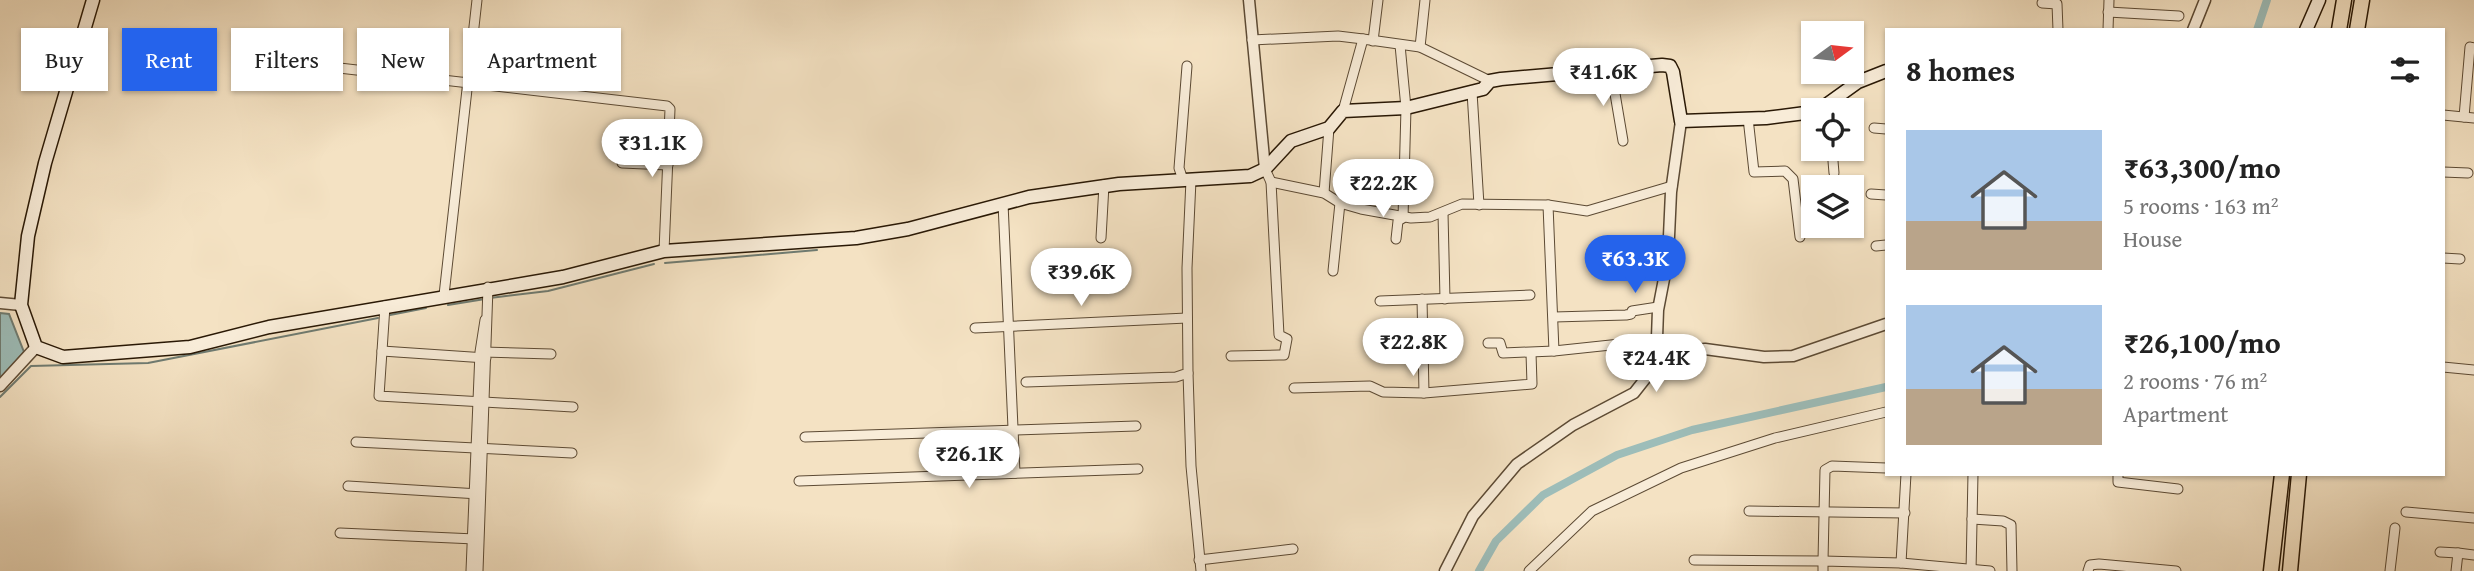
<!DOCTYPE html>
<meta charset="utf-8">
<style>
:root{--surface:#fff;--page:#f2f2f2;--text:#222;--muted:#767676;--accent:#2563eb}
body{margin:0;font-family:"Gentium Book Plus",serif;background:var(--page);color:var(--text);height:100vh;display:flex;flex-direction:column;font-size:26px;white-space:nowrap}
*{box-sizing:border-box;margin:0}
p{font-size:23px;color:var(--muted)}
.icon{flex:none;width:38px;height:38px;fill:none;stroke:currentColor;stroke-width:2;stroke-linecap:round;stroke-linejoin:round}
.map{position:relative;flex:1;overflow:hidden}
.details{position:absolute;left:1885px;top:28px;width:560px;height:448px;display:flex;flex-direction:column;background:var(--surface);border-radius:0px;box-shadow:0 2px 5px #0004}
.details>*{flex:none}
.guide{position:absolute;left:21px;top:28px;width:665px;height:63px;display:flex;gap:14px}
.needle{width:46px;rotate:75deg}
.fabs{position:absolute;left:1801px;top:21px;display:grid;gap:14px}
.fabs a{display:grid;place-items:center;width:63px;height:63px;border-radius:0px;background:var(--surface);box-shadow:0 2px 5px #0004;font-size:35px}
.price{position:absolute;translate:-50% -60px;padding:0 16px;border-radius:24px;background:#fff;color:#222;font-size:23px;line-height:46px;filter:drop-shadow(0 2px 4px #0008)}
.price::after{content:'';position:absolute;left:50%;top:42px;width:21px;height:16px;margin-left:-10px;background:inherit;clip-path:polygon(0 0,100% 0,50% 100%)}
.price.on{background:var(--accent);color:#fff}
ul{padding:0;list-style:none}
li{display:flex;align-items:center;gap:21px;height:175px;padding:0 21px}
li span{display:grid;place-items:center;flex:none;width:196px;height:140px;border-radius:0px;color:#555}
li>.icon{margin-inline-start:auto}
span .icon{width:84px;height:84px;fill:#fffc;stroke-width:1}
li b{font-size:30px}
h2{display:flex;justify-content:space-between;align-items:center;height:84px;padding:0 21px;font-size:30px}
.tag{padding:0 24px;border-radius:0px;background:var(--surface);box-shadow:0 2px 5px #0004;font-size:24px;line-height:63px}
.tag.on{background:var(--accent);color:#fff}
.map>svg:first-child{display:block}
.water{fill:#9dbdb9;stroke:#6f7b71;stroke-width:2}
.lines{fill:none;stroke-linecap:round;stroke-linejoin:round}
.stream{stroke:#6f7b71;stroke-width:2}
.canal{stroke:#9dbdb9;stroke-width:8}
.minor-casing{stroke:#5c4a34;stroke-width:11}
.tertiary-casing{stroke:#5c4a34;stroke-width:13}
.secondary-casing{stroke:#291805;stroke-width:15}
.trunk-casing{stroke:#291805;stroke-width:17}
.minor{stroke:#f8ecd8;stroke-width:9}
.tertiary{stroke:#f8ecd8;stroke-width:10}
.secondary{stroke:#f8ecd8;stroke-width:12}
.trunk{stroke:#f4e2c3;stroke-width:14}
</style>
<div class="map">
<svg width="2474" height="571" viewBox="0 0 2474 571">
<rect width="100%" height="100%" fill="#f4e2c3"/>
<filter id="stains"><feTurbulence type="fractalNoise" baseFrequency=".00286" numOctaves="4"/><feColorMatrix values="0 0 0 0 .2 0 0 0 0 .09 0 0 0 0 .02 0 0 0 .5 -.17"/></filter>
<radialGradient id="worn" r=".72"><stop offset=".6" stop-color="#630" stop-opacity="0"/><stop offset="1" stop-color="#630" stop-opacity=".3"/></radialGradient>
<!-- water -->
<polygon class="water" points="0,313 9,314 24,352 0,380"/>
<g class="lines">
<!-- stream -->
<g class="stream">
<polyline points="665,263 817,250"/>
<polyline points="490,298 548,291 654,264"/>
<polyline points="448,305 485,299"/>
<polyline points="390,315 426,308"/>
<polyline points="0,397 31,366 148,363 378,318"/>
</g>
<!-- canal -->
<g class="canal">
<polyline points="2257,30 2267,0"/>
<polyline points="1479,571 1496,541 1543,495 1617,455 1692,430 1886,387"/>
</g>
<defs>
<g id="minor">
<polyline points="2042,3 2057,4 2058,30"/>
<polyline points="2108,12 2179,16"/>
<polyline points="2108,30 2109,0"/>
<polyline points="1252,40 1338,36 1363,39"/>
<polyline points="1373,41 1378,0"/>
<polyline points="1420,47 1425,0"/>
<polyline points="47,57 74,64"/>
<polyline points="253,58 667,106 670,109 664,251"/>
<polyline points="1611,70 1623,141"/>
<polyline points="1472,92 1479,205"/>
<polyline points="1343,111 1363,39 1420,47 1490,81"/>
<polyline points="2443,115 2474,118"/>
<polyline points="2464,117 2470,47 2474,48"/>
<polyline points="1748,118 1754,172 1785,171 1793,179 1800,237"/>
<polyline points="1874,128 1886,129"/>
<polyline points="1832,149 1834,173"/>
<polyline points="622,163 668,165"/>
<polyline points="2443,172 2468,173"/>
<polyline points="1183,180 1179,168 1187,66"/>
<polyline points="1271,182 1324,193 1340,203 1361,209 1411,218 1430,217 1462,204 1548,205 1587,211 1672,186"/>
<polyline points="1324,193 1329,128"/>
<polyline points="1871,194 1886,195"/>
<polyline points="1003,203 1015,473"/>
<polyline points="1548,205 1554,351"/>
<polyline points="1443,213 1445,299"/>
<polyline points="1101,238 1104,185"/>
<polyline points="1396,239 1398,221 1403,218 1406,108 1400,45"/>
<polyline points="1876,246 1886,245"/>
<polyline points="2443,258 2460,259"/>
<polyline points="1333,271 1340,203"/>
<polyline points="444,295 477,0"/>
<polyline points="1422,299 1424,393"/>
<polyline points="1380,301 1530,295"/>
<polyline points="385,306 379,396 573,407"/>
<polyline points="1554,317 1626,315 1631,314 1632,311 1658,307"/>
<polyline points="975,328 1187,318"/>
<polyline points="1488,343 1500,343 1503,353 1554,351 1658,340"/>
<polyline points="382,351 486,358"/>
<polyline points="483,352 551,354"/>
<polyline points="1231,356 1279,355 1284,355 1287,339 1279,335 1271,182 1265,169"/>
<polyline points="2443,367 2474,370"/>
<polyline points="1188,373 1191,466 1201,571"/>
<polyline points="1026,382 1176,377 1188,373 1187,268 1191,180"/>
<polyline points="1294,388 1370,386 1383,392 1424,393 1532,384 1531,353"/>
<polyline points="805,437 1136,426"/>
<polyline points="356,442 572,453"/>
<polyline points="2118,474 2118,482 2178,489"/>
<polyline points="799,481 1138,469"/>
<polyline points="348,486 479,494"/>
<polyline points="1749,511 1905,513"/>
<polyline points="2406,512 2474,518"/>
<polyline points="1972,519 2003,521 2011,525 2012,571"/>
<polyline points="340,533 475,539"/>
<polyline points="2440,552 2458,553 2456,571"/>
<polyline points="2458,553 2474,555"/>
<polyline points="1199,560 1293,549"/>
<polyline points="1694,560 1823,561 1825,470 1832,466 1886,468"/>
<polyline points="1901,563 1906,474"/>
<polyline points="471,571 480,352 485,320"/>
<polyline points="478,571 488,287"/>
<polyline points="1529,571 1592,511 1681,468 1775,438 1886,412"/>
<polyline points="1823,571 1823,561 1901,563 1990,571"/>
<polyline points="1971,571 1973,474"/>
<polyline points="2088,571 2090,565 2099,564 2176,571"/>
<polyline points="2390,571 2395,528"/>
</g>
<g id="tertiary">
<polyline points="1249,0 1265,169"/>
<polyline points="2193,30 2205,0"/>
<polyline points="0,303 21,305"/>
<polyline points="1658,354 1705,349 1764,357 1793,356 1886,324"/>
<polyline points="0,386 36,347"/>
<polyline points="1445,571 1473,516 1517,464 1573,425 1634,393 1656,365 1658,310 1668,258 1671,192 1681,121"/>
</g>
<g id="secondary">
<polyline points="93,0 45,163 28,236 21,305 36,347 63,357 190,347 269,327 563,277 664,251 856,238 908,229 1029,197 1119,184 1250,176 1265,169 1291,141 1329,128 1343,111 1406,108 1483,89 1490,81 1501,79 1662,65 1670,66 1673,72 1681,121 1766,118 1813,112"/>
<polyline points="2306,30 2319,0"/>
<polyline points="1819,110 1858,82 1886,71"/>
</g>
<g id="trunk">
<polyline points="2339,30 2344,0"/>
<polyline points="2357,30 2362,0"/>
<polyline points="2271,571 2282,474"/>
<polyline points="2290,571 2299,474"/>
</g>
</defs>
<!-- minor casing -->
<use href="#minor" class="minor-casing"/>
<!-- tertiary casing -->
<use href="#tertiary" class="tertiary-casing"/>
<!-- secondary casing -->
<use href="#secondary" class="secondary-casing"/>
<!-- trunk casing -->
<use href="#trunk" class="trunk-casing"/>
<!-- minor -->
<use href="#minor" class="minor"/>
<!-- tertiary -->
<use href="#tertiary" class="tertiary"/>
<!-- secondary -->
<use href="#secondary" class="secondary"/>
<!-- trunk -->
<use href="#trunk" class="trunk"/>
</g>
<rect width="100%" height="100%" filter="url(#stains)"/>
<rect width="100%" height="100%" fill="url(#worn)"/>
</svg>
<div class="fabs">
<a><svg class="needle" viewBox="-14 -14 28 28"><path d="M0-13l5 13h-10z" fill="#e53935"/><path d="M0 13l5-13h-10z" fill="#767676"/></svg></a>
<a><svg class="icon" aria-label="locate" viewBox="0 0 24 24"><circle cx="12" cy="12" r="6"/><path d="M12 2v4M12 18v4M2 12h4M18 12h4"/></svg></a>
<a><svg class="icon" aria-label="layers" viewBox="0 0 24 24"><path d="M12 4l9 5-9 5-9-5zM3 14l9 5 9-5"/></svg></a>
</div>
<b class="price" style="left:1603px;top:108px">₹41.6K</b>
<b class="price" style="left:652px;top:179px">₹31.1K</b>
<b class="price" style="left:1383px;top:219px">₹22.2K</b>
<b class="price on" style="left:1635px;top:295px">₹63.3K</b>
<b class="price" style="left:1081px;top:308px">₹39.6K</b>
<b class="price" style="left:1413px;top:378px">₹22.8K</b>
<b class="price" style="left:1656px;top:394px">₹24.4K</b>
<b class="price" style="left:969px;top:490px">₹26.1K</b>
<div class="guide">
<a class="tag">Buy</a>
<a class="tag on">Rent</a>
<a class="tag">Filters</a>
<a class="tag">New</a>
<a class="tag">Apartment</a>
</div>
<section class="details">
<h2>8 homes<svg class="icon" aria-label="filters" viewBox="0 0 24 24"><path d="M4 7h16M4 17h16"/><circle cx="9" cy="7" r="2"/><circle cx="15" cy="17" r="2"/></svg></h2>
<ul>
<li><span style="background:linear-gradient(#a9c7e8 65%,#b9a48a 0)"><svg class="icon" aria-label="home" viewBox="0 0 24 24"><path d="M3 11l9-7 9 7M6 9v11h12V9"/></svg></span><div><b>₹63,300/mo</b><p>5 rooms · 163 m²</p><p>House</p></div></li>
<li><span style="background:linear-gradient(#a9c7e8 60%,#b9a48a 0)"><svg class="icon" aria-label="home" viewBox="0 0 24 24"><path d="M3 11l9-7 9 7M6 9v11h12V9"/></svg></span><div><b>₹26,100/mo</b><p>2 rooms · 76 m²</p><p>Apartment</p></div></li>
</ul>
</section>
</div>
